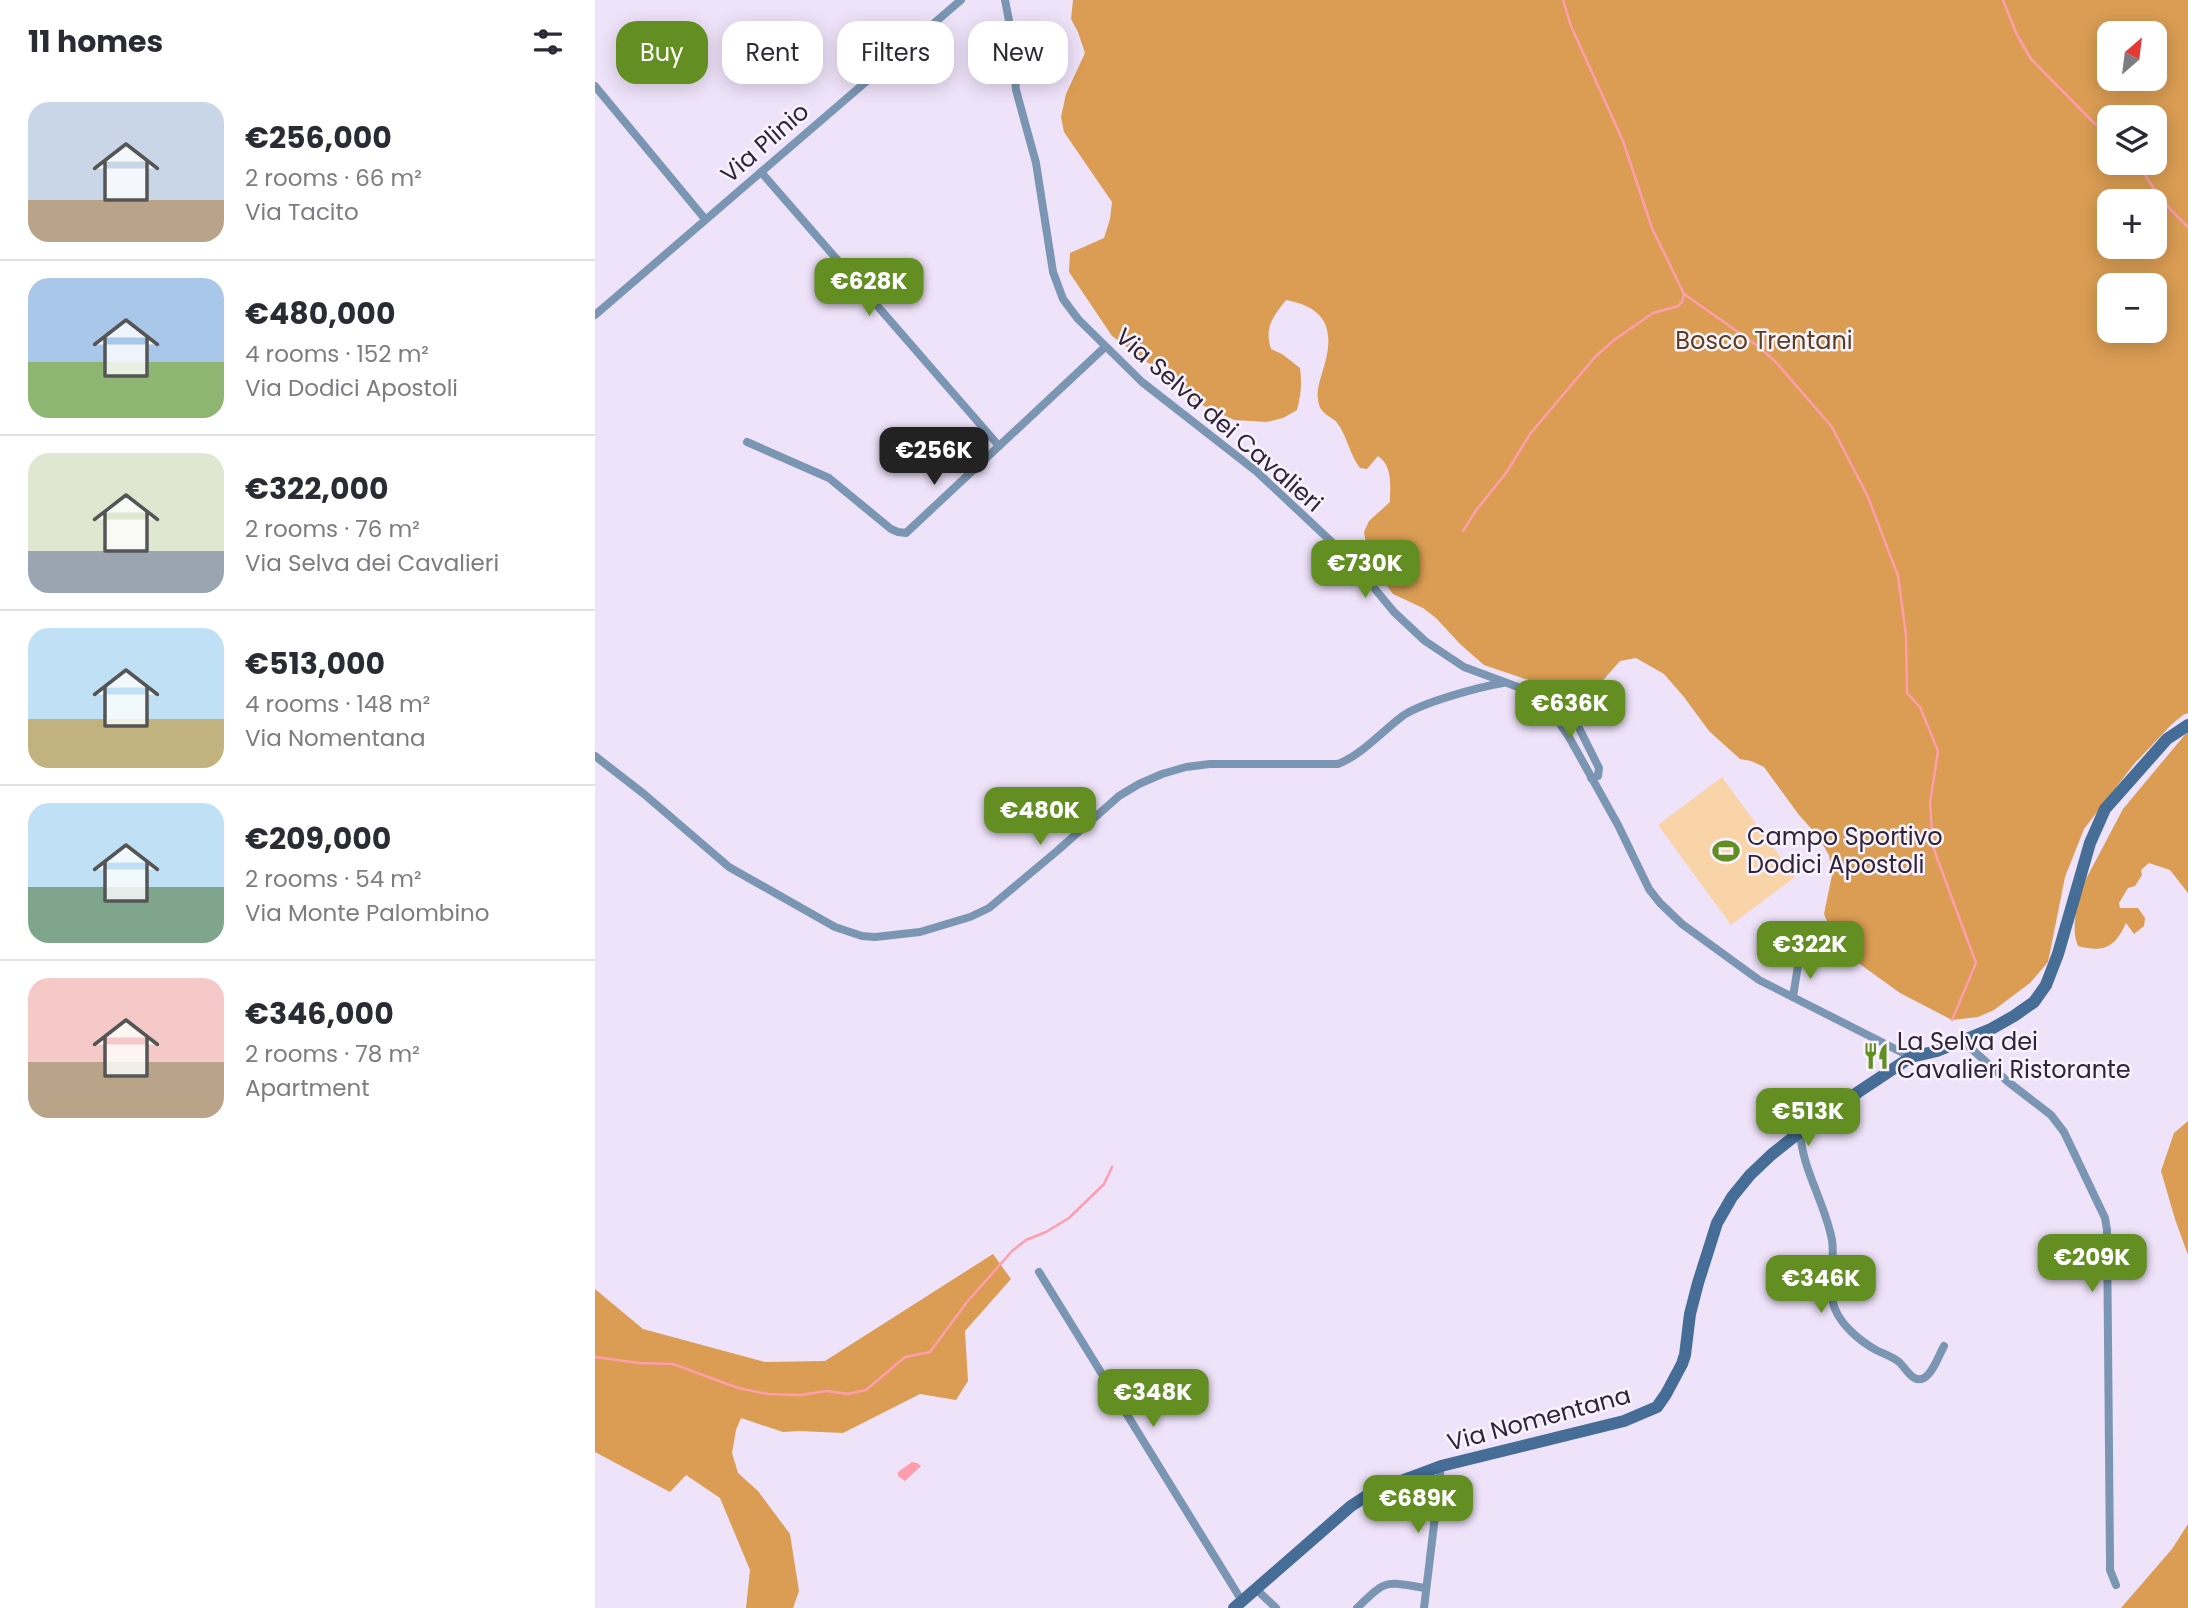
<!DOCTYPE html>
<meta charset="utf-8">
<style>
:root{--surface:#fff;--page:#f7f7f7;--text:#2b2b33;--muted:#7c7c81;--line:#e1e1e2;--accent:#638f22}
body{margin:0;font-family:Poppins,sans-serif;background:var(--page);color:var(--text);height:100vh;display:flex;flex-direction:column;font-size:26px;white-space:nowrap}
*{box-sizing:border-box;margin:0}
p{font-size:23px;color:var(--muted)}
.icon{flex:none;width:38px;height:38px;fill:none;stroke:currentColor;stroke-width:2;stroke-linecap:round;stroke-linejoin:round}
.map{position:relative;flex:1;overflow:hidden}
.drawer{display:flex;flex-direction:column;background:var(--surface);width:595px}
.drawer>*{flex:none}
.hud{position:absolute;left:21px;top:21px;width:665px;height:63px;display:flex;gap:14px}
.needle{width:46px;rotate:28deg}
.fabs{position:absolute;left:1502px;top:21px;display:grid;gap:14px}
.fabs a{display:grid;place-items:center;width:70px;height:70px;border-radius:14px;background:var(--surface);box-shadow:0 4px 18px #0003;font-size:35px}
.price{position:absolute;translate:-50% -60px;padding:0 16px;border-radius:14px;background:var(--accent);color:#fff;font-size:23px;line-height:46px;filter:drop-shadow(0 2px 4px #0008)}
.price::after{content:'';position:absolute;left:50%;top:42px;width:21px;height:16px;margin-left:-10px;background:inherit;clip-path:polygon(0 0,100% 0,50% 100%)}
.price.selected{background:#222;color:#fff}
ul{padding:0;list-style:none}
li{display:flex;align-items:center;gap:21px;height:175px;padding:0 28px}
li+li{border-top:2px solid var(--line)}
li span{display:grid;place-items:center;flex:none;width:196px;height:140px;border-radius:21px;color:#555}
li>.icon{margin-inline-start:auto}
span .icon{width:84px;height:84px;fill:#fffc;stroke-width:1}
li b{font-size:30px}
h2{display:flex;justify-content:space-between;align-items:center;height:84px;padding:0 28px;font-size:30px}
.pill{padding:0 24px;border-radius:21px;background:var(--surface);box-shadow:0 4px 18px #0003;font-size:24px;line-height:63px}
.pill.selected{background:var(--accent);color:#fff}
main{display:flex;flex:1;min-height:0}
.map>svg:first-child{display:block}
.green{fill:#fad4a9}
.forest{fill:#da9d53;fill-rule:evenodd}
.water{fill:#fe9ead}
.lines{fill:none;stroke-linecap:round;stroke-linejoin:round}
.stream{stroke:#fe9ead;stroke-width:2.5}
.street{stroke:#7b96b2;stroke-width:8}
.secondary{stroke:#456d96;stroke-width:12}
.labels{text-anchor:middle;stroke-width:5;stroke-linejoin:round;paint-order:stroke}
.street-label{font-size:24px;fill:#302439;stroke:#f9f3fe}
.park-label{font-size:24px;fill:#5a4021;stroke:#f9f3fe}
.poi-label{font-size:24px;fill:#302439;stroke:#f9f3fe;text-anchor:start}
</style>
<main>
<section class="drawer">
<h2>11 homes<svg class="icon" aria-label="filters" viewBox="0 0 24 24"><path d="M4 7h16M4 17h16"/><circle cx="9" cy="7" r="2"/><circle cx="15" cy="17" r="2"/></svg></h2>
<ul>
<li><span style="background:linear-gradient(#c9d6e8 70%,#b9a48a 0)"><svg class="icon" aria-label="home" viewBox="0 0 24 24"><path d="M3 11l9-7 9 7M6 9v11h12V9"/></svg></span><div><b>€256,000</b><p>2 rooms · 66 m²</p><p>Via Tacito</p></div></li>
<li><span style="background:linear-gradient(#a9c7e8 60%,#8fb573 0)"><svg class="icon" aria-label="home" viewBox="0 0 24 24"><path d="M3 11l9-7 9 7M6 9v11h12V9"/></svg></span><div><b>€480,000</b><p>4 rooms · 152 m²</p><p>Via Dodici Apostoli</p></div></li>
<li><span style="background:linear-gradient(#dfe7d0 70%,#9aa5b1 0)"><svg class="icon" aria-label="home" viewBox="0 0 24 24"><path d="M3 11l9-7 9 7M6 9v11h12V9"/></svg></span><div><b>€322,000</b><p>2 rooms · 76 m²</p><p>Via Selva dei Cavalieri</p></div></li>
<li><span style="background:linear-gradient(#bfe0f5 65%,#c2b280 0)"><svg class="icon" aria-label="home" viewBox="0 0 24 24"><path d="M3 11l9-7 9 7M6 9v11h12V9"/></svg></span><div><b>€513,000</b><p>4 rooms · 148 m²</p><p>Via Nomentana</p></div></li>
<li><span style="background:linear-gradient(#bfe0f5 60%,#7fa58c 0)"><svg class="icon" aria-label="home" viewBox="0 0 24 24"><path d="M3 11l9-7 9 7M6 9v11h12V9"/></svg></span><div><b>€209,000</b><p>2 rooms · 54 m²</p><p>Via Monte Palombino</p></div></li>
<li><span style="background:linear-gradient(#f6c9c9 60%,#b9a48a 0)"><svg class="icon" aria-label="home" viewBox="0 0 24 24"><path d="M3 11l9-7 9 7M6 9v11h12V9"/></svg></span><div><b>€346,000</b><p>2 rooms · 78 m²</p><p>Apartment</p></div></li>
</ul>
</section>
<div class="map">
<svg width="1593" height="1608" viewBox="0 0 1593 1608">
<rect width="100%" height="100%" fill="#efe3fa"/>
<!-- green -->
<polygon class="green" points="1127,777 1200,877 1136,925 1063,825"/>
<!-- forest -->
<g class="forest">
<path d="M478,0H1593V713L1588,715L1577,724L1539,764L1489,829L1470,877L1453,962L1435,983L1399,1010L1383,1017L1357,1020L1305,993L1244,949L1229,914L1237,875L1234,855L1222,835L1204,815L1169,767L1156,761L1145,759L1114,731L1089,697L1069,674L1041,658L1025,661L986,705L977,704L957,688L889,665L865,644L841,618L828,608L798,594L774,562L769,532L774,521L795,502C795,486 798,466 783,456L772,469L765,468C755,455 752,437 743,424C737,415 725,416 723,400C721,388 727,375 730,363C740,326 728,307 691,300C678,317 669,327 676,349L687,354L705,368C707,383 706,395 702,410L688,418L672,422L639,420L603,403L584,386L517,336L474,272L475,253L509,238L515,219L517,202L469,132L466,117L471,94L490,53L483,32L476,19ZM1514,33H1559V79H1514ZM1514,117H1559V163H1514ZM1514,201H1559V247H1514ZM1514,285H1559V331H1514Z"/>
<path d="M1593,731V893L1575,870L1554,863L1546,870L1547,875L1540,886L1533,888L1524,903L1525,908H1543L1550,918L1549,926L1539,934L1531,923C1520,947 1510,953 1483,946C1476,928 1482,917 1481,898L1528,809Z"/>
<polygon points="1593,1121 1593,1255 1580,1219 1566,1171 1579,1133"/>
<polygon points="398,1254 416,1279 370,1331 373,1381 361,1400 325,1394 248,1433 204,1431 188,1432 146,1418 141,1430 137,1453 143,1473 163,1491 195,1534 204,1591 198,1608 151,1608 155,1570 125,1498 91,1475 75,1492 0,1452 0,1289 48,1329 170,1362 230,1361"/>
<polygon points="1593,1524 1593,1608 1526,1608 1577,1549"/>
</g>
<!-- water -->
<polygon class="water" points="317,1462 322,1463 326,1466 310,1481 303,1476 303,1472"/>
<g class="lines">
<!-- stream -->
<g class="stream">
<polyline points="1408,0 1422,35 1436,59 1500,124 1514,131"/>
<path d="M1544,163C1556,189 1572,207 1593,227"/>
<polyline points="1089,294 1160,344 1180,361 1237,427 1273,497 1303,576 1311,635 1312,693 1325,707 1343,751 1335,803 1338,847 1381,963 1357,1020"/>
<polyline points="868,531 882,509 911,473 935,434 1000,357 1019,340 1058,313 1083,306 1087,302 1089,294 1057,228 1028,141 976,26 968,0"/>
<polyline points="0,1357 44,1363 78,1364 143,1388 173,1394 205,1395 232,1391 253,1394 271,1390 310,1357 335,1352 372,1302 417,1251 431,1240 451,1232 474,1218 509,1184 517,1167"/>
</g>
<!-- street -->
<g class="street">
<polyline points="410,0 416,31 421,90 441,163 458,272 468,299 483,319 547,382 661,471 756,560 799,612 830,641 869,667 931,690 950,702 974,737 1023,825 1054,889 1065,903 1087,924 1164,980 1316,1057"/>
<polyline points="0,86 110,219"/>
<polyline points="166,172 404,446"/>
<polyline points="0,315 366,0"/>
<polyline points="152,442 234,478 296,529 303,532 311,533 510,347"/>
<polyline points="982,714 981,722 1004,768 1003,776 996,778"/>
<path d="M0,756L49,794L134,867L240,927L267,936L280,937L325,932L375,917L394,908L462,851L524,796L544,784L567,774L591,767L615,764H743C768,754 787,731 809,715C829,702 884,687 908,683"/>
<polyline points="1198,997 1204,959"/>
<polyline points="1368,1041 1412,1081 1456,1115 1469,1132 1510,1218 1512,1230 1515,1560 1515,1570 1521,1585"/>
<path d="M1205,1133C1208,1171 1230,1203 1237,1240C1240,1260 1233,1294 1240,1309C1247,1326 1265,1341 1281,1350C1289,1354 1298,1357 1304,1362C1311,1368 1318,1384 1329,1378C1338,1373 1344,1355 1349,1346"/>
<polyline points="444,1272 647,1601"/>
<polyline points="661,1589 681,1608"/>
<path d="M762,1608C793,1578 789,1582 831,1588"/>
<polyline points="829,1608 846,1466"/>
</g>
<!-- secondary -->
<polyline class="secondary" points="639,1608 756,1506 779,1491 846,1466 1029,1421 1062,1407 1071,1394 1087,1364 1090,1355 1095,1314 1103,1283 1122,1223 1137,1197 1155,1175 1176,1155 1215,1124 1316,1057 1342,1051 1396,1029 1419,1016 1439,1002 1451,985 1463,954 1495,843 1510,809 1572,739 1593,725"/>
</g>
<!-- icons -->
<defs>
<symbol id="stadium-bare" viewBox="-9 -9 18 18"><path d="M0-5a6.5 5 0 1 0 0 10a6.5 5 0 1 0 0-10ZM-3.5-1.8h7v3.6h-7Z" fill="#638f22" stroke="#f9f3fe" stroke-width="2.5" paint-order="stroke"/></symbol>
<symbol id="restaurant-bare" viewBox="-9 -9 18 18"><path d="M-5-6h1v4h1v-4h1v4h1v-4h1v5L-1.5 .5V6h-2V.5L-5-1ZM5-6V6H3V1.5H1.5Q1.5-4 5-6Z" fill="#638f22" stroke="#f9f3fe" stroke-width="2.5" paint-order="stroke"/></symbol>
</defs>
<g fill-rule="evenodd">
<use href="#stadium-bare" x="1112" y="832" width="38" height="38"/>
<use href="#restaurant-bare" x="1262" y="1037" width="38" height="38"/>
</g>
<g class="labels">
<!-- street labels -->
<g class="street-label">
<text transform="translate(170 143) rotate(-41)" y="8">Via Plinio</text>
<text transform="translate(624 420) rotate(41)" y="8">Via Selva dei Cavalieri</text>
<text transform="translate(944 1419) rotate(-15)" y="8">Via Nomentana</text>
</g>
<!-- park labels -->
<g class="park-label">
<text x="1169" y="349">Bosco Trentani</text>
</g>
<!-- poi labels -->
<g class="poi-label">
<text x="1152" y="845">Campo Sportivo<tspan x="1152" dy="28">Dodici Apostoli</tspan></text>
<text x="1302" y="1050">La Selva dei<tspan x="1302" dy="28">Cavalieri Ristorante</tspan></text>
</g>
</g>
</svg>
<div class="fabs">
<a><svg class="needle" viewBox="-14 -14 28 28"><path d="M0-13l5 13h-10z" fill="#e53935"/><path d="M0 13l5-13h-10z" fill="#7c7c81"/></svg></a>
<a><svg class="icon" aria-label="layers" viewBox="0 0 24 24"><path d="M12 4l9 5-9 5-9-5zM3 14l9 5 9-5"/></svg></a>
<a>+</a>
<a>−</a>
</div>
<b class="price" style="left:274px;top:318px">€628K</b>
<b class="price selected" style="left:339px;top:487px">€256K</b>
<b class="price" style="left:770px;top:600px">€730K</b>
<b class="price" style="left:975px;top:740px">€636K</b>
<b class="price" style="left:445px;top:847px">€480K</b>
<b class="price" style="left:1215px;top:981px">€322K</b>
<b class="price" style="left:1213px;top:1148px">€513K</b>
<b class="price" style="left:1497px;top:1294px">€209K</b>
<b class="price" style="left:1226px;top:1315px">€346K</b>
<b class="price" style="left:558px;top:1429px">€348K</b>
<b class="price" style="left:823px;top:1535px">€689K</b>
<div class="hud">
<a class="pill selected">Buy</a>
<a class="pill">Rent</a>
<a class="pill">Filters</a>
<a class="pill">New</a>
</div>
</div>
</main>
